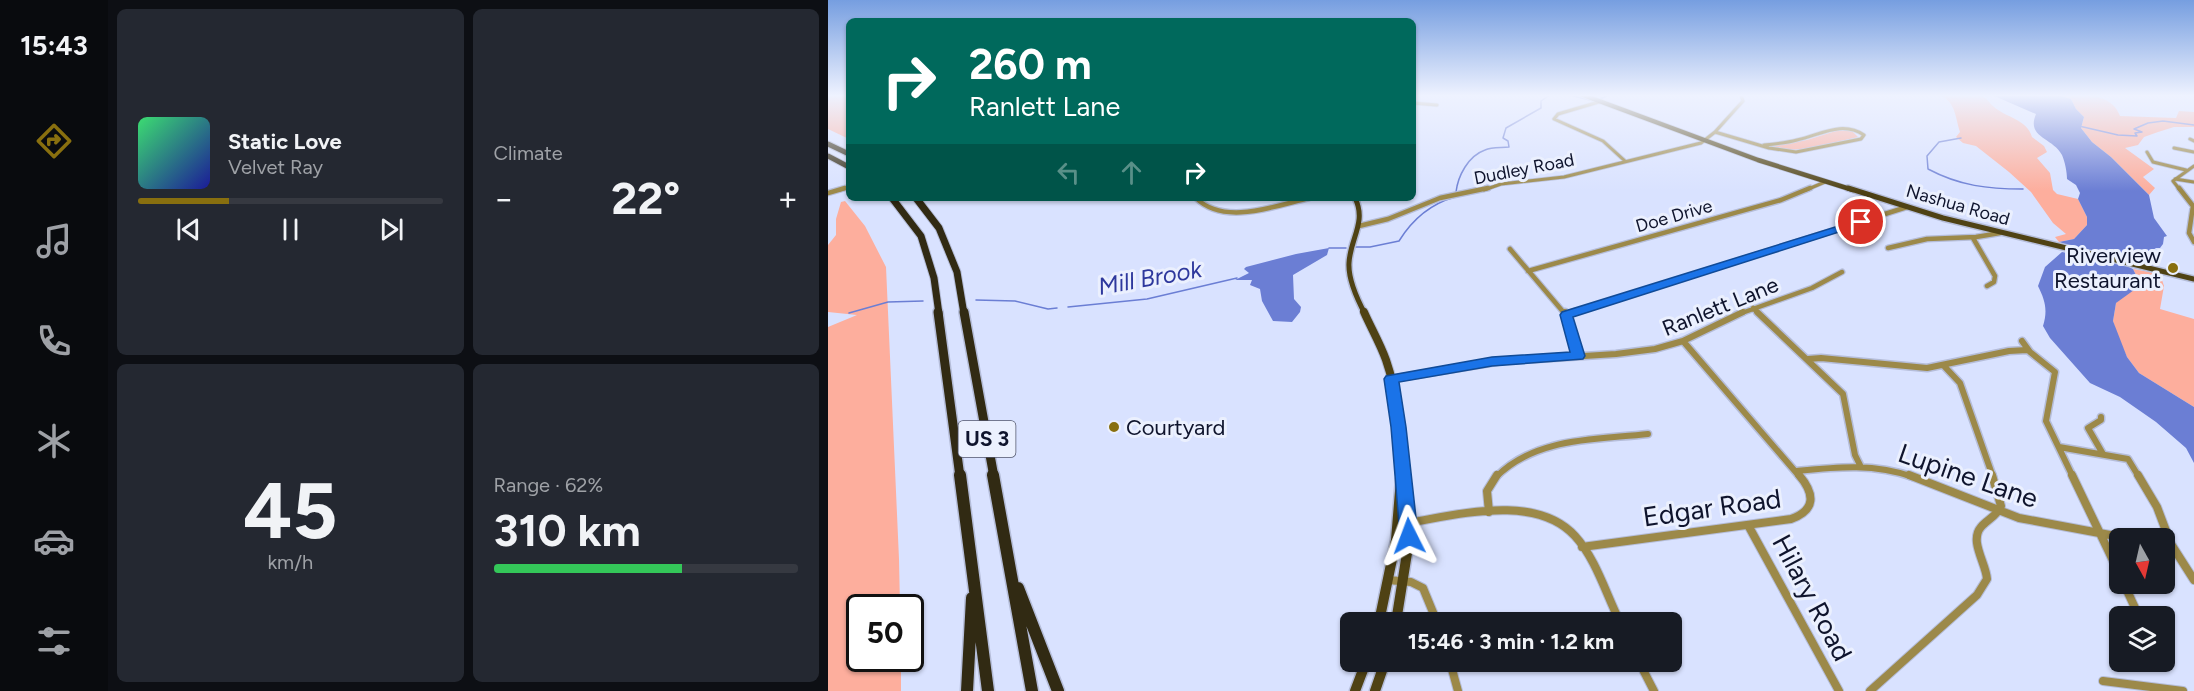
<!DOCTYPE html>
<meta charset="utf-8">
<style>
:root{--surface:#171b24;--page:#242831;--text:#f1f3f6;--muted:#9ea1a6;--line:#363941;--accent:#886f0f}
body{margin:0;font-family:Figtree,sans-serif;background:var(--page);color:var(--text);height:100vh;display:flex;flex-direction:column;font-size:22px;white-space:nowrap}
*{box-sizing:border-box;margin:0}
p{font-size:20px;color:var(--muted)}
.icon{flex:none;width:33px;height:33px;fill:none;stroke:currentColor;stroke-width:2;stroke-linecap:round;stroke-linejoin:round}
.map{position:relative;flex:1;overflow:hidden}
.details{display:flex;flex-direction:column;gap:9px;padding:9px;background:#0d0f14;width:720px}
.details>*{flex:none}
.banner{position:absolute;left:18px;top:18px;width:570px;height:183px;border-radius:9px;box-shadow:0 2px 4px #0004;background:#00695c;color:#fff;overflow:hidden}
.needle{width:39px;rotate:172deg}
.buttons{position:absolute;left:1281px;top:528px;display:grid;gap:12px}
.buttons a{display:grid;place-items:center;width:66px;height:66px;border-radius:9px;background:var(--surface);box-shadow:0 2px 4px #0004;font-size:30px}
.speed{position:absolute;left:18px;top:594px;display:flex;gap:12px;font-size:30px;font-weight:700;text-align:center}
.speed>*{display:grid;place-content:center;width:78px;height:78px;border-radius:50%;background:var(--surface);box-shadow:0 2px 4px #0004;line-height:1}
.speed .limit{border:3px solid #111;border-radius:9px;background:#fff;color:#111}
.pin{position:absolute;display:grid;place-items:center;width:51px;height:51px;color:#fff;margin:-26px;border:3px solid #fff;border-radius:50%;box-shadow:0 2px 6px #0007}
.me{position:absolute;width:66px;margin:-33px;rotate:357deg;stroke-linejoin:round;filter:drop-shadow(0 0 4px #0008)}
.turn{display:flex;align-items:center;gap:21px;height:126px;padding:0 24px;font-size:27px}
.turn .icon{width:78px;height:78px;stroke-width:2.5}
.turn b{display:block;font-size:42px;line-height:51px}
.lanes{display:flex;align-items:center;height:57px;padding:0 24px;background:#0003;justify-content:center;gap:30px;direction:ltr}
.lanes .off{opacity:.35}
.big{font-size:45px;font-weight:700;line-height:1.1}
.details .tile{flex:1;display:flex;flex-direction:column;justify-content:center;gap:9px;min-width:0;padding:0 21px;border-radius:9px;background:var(--page)}
.details .dial{align-items:center;gap:0}
.dial b{font-size:78px;line-height:1}
.song{display:flex;align-items:center;gap:18px}
.cover{width:72px;height:72px;border-radius:9px;background:linear-gradient(135deg,hsl(140 70% 55%),hsl(240 70% 35%))}
.played{height:6px;border-radius:3px;background:linear-gradient(90deg,var(--accent) 30%,var(--line) 30%)}
.keys{display:flex;justify-content:space-around;direction:ltr}
.heat{display:flex;justify-content:space-between;align-items:center;font-size:33px;direction:ltr}
.charge{height:9px;border-radius:4px;background:linear-gradient(90deg,#34c759 62%,var(--line) 0)}
.details .tiles{flex:1;display:grid;gap:9px;grid-template-columns:repeat(2,1fr)}
.trip{position:absolute;left:512px;top:612px;width:342px;height:60px;border-radius:9px;background:var(--surface);box-shadow:0 2px 4px #0004;font-weight:700;line-height:60px;text-align:center}
main{display:flex;flex:1;min-height:0}
.tabs{display:flex;flex-direction:column;width:108px;justify-content:space-around;align-items:center;background:#090b0e;color:var(--muted)}
.tabs .icon{width:42px;height:42px}
.tabs .active{color:var(--accent)}
.tabs b{font-size:27px;color:var(--text)}
.map>svg:first-child{display:block}
.green{fill:#fdae9d}
.water{fill:#6b7ed4}
.lines{fill:none;stroke-linecap:round;stroke-linejoin:round}
.stream{stroke:#6b7ed4;stroke-width:1.5}
.minor-far3-casing{stroke:#b5bdd9;stroke-width:4.5}
.minor-far2-casing{stroke:#b5bdd9;stroke-width:7}
.minor-far1-casing{stroke:#b5bdd9;stroke-width:9}
.minor-casing{stroke:#b5bdd9;stroke-width:10}
.major-far3-casing{stroke:#b5bdd9;stroke-width:6}
.major-far2-casing{stroke:#b5bdd9;stroke-width:8}
.major-far1-casing{stroke:#b5bdd9;stroke-width:10}
.major-casing{stroke:#b5bdd9;stroke-width:13}
.highway-far3-casing{stroke:#b5bdd9;stroke-width:7}
.highway-far2-casing{stroke:#b5bdd9;stroke-width:9}
.highway-far1-casing{stroke:#b5bdd9;stroke-width:12}
.highway-casing{stroke:#b5bdd9;stroke-width:15}
.minor-far3{stroke:#9c8949;stroke-width:3}
.minor-far2{stroke:#9c8949;stroke-width:4.5}
.minor-far1{stroke:#9c8949;stroke-width:6}
.minor{stroke:#9c8949;stroke-width:8}
.major-far3{stroke:#4f4214;stroke-width:4.5}
.major-far2{stroke:#4f4214;stroke-width:5}
.major-far1{stroke:#4f4214;stroke-width:8}
.major{stroke:#4f4214;stroke-width:10}
.highway-far3{stroke:#312a13;stroke-width:5}
.highway-far2{stroke:#312a13;stroke-width:7}
.highway-far1{stroke:#312a13;stroke-width:9}
.highway{stroke:#312a13;stroke-width:12}
.route{fill:#1a73e8;stroke:#114b97;stroke-width:1.5}
.poi-dot{fill:#886f0f;stroke:#ebf0fe;stroke-width:2}
.labels{text-anchor:middle;stroke-width:6;stroke-linejoin:round;paint-order:stroke}
.far-street-label{font-size:18px;fill:#0f142d;stroke:#ebf0fe}
.shield{fill:#ebf0fe;stroke:#51566c;stroke-width:1.5}
.shield-label{font-size:21px;font-weight:bold;fill:#0f142d}
.poi-label{font-size:22px;fill:#0f142d;stroke:#ebf0fe;text-anchor:end}
.street-label{font-size:22px;fill:#0f142d;stroke:#ebf0fe}
.water-label{font-size:24px;font-style:italic;fill:#2e389d;stroke:#ebf0fe}
.near-street-label{font-size:27px;fill:#0f142d;stroke:#ebf0fe}
</style>
<main>
<nav class="tabs">
<b>15:43</b>
<svg class="icon active" aria-label="directions" viewBox="0 0 24 24"><path d="M12 3l9 9-9 9-9-9zM9 14v-3h6M13 9l2 2-2 2"/></svg>
<svg class="icon" aria-label="music" viewBox="0 0 24 24"><path d="M9 18V5l10-2v13"/><circle cx="6" cy="18" r="3"/><circle cx="16" cy="16" r="3"/></svg>
<svg class="icon" aria-label="phone" viewBox="0 0 24 24"><path d="M5 4h4l2 5-3 2q2 4 5 5l2-3 5 2v4C11 20 4 13 5 4z"/></svg>
<svg class="icon" aria-label="climate" viewBox="0 0 24 24"><path d="M12 3v18M4 7l16 10M4 17L20 7"/></svg>
<svg class="icon" aria-label="car" viewBox="0 0 24 24"><path d="M5 17H2v-5l4-1 3-4h7l3 4 3 1v5h-3M9 17h6M6 11h13"/><circle cx="7" cy="17" r="2"/><circle cx="17" cy="17" r="2"/></svg>
<svg class="icon" aria-label="filters" viewBox="0 0 24 24"><path d="M4 7h16M4 17h16"/><circle cx="9" cy="7" r="2"/><circle cx="15" cy="17" r="2"/></svg>
</nav>
<section class="details">
<div class="tiles">
<div class="tile">
<div class="song"><i class="cover"></i><div><b>Static Love</b><p>Velvet Ray</p></div></div>
<div class="played"></div>
<div class="keys"><svg class="icon" aria-label="previous" viewBox="0 0 24 24"><path d="M18 5L8 12l10 7zM5 5v14"/></svg><svg class="icon" aria-label="pause" viewBox="0 0 24 24"><path d="M8 5v14M16 5v14"/></svg><svg class="icon" aria-label="next" viewBox="0 0 24 24"><path d="M6 5l10 7-10 7zM19 5v14"/></svg></div>
</div>
<div class="tile"><p>Climate</p>
<div class="heat"><a>−</a><b class="big">22°</b><a>+</a></div>
</div>
<div class="tile dial"><b>45</b><p>km/h</p></div>
<div class="tile"><p>Range · 62%</p><b class="big">310 km</b><div class="charge"></div></div>
</div>
</section>
<div class="map">
<svg width="1366" height="691" viewBox="0 0 1366 691">
<rect width="100%" height="100%" fill="#d9e2ff"/>
<path class="green" d="M0 95H21V139L0 129Z
M1113 95C1126 95 1143 92 1155 97 1160 99 1161 103 1165 106 1178 118 1199 119 1204 137L1216 146 1219 152 1209 158 1222 173 1225 190 1229 194 1250 199 1259 217V225L1246 239 1231 242 1227 237 1238 234 1225 223 1203 192 1181 172 1148 146 1135 143 1128 137 1132 132C1127 116 1128 104 1113 95Z
M1230 95C1251 95 1283 91 1292 116L1348 118 1351 111 1366 112V127H1346L1330 132 1316 137 1310 145 1297 148 1326 169 1315 177 1327 188 1321 195 1283 157 1264 142 1253 128 1256 117 1248 109 1243 99Z
M1011 130H1023L1030 137 983 148 963 150 944 146 979 140Z
M17 201 37 226 58 267 71 559 72 607 32 608V658L73 659V691H0V327L29 315 0 312V245L8 235V219L13 202Z
M1305 269 1332 274 1336 286 1332 309 1366 319V407L1311 373 1299 357 1290 337 1285 321 1288 303 1310 279Z"/>
<path class="water" d="M1164 95H1230L1243 99 1248 109 1256 117 1253 128 1264 142 1283 157 1321 195 1326 218 1339 236 1336 237 1335 244 1332 248H1328L1317 255 1316 261H1295L1297 265 1305 269 1310 279 1306 290 1288 303 1285 321 1299 357 1311 373 1366 407V463L1358 448 1328 422 1292 397 1262 383 1222 338 1215 326C1220 310 1217 300 1210 286L1217 267 1234 252 1264 258 1265 254 1231 242 1246 239 1259 225V217L1250 199 1252 193 1248 185 1239 179C1239 172 1237 162 1234 155 1224 137 1198 138 1208 114Z
M501 248 499 255 465 275 466 299 473 307 472 312 464 322 445 321 434 301 432 289 422 285 424 280H407L421 273 416 269 418 267 468 254Z"/>
<g class="lines">
<path class="stream" d="M741 95 766 101
M0 96V101
M772 99 781 95
M1251 126 1290 135 1309 136 1307 133 1314 132 1306 129 1320 123 1335 121 1366 125
M1133 138 1111 142 1099 156 1100 169C1132 186 1160 189 1195 189
M628 192C630 176 640 156 657 150 664 147 673 148 681 147L680 141 675 138 678 128 713 108V101L722 95
M527 247H542L571 241C584 220 602 204 627 197
M501 248H518
M148 300 187 301 220 309 229 308
M240 307 319 299 409 278
M21 313 60 302 95 301"/>
<g class="minor-far3-casing">
<path id="minor-far3" d="M774 101 730 114 726 119 775 141 797 161
M585 103 609 105
M887 132 941 148 968 152 1033 139 1036 135C1014 120 992 135 969 140 958 143 947 144 936 145
M1362 139 1366 141
M1346 148 1366 152
M1319 152 1325 162 1358 170
M1347 179 1366 182
M12 190 21 187
M656 190 673 184 736 177 873 143 887 132 915 101 913 95
M978 190 997 182
M1352 190 1345 181 1366 166"/>
</g>
<g class="minor-far2-casing">
<path id="minor-far2" d="M1351 188 1365 206 1361 233 1366 242
M0 193 17 188
M368 198C396 226 447 206 481 198
M531 226 560 219 612 198 660 188
M1145 238 1167 276 1166 282 1159 286
M1060 248 1099 239 1148 237 1172 233
M682 249 737 314
M700 271 953 200 982 188
M925 308 931 314
M742 314 1079 207
M911 314 984 288 1014 272"/>
</g>
<g class="minor-far1-casing">
<path id="minor-far1" d="M737 312 750 356
M929 312 1015 394 1027 455 1032 465
M738 315 747 312
M855 341 972 477
M1194 341 1202 352 1227 372 1218 421 1245 477
M980 359 993 358 1099 368 1181 351 1199 350
M1116 366 1132 383 1165 477
M563 379 674 361 788 354 827 349 855 341 915 312
M1273 417V420L1260 428 1275 454
M1231 447 1300 459 1311 477
M968 471C1009 467 1046 463 1085 477
M668 477C708 437 767 440 820 434"/>
</g>
<g class="minor-casing">
<path id="minor" d="M1081 475 1191 518 1298 538
M1244 475 1292 575
M1310 475 1329 507 1343 544 1366 580
M661 512 659 491 669 475
M579 523C629 515 708 493 747 536 768 559 778 594 792 622
M920 525 1011 691
M754 547 963 519C988 510 987 494 971 475
M560 580 583 582 595 588 609 622
M1296 584 1308 610
M622 662 630 691
M811 662 826 691
M1275 681 1355 691
M1042 691 1149 595 1159 579C1158 563 1141 541 1153 527 1160 519 1169 516 1173 506L1164 475"/>
</g>
<g class="major-far3-casing">
<path id="major-far3" d="M755 95 930 160 1025 190"/>
</g>
<g class="major-far2-casing">
<path id="major-far2" d="M1020 188 1115 218 1366 279
M527 198C539 222 522 239 521 263 520 280 529 299 537 314"/>
</g>
<g class="major-far1-casing">
<path id="major-far1" d="M536 312C543 328 552 343 558 360 571 397 572 438 574 477"/>
</g>
<g class="major-casing">
<path id="major" d="M551 622 568 540 573 479
M568 622 580 547 579 500 574 475
M527 691 538 662
M547 691 557 662"/>
</g>
<g class="highway-far3-casing">
<path id="highway-far3" d="M0 144 21 154
M0 156 21 167"/>
</g>
<g class="highway-far2-casing">
<path id="highway-far2" d="M64 198 93 236 106 278 111 314
M88 198 111 228 129 272 136 314"/>
</g>
<g class="highway-far1-casing">
<path id="highway-far1" d="M110 312 132 477
M136 312 166 477"/>
</g>
<g class="highway-casing">
<path id="highway" d="M132 475 160 691
M165 475 204 691
M190 588 230 691
M139 691 144 598"/>
</g>
<use href="#minor-far3" class="minor-far3"/>
<use href="#minor-far2" class="minor-far2"/>
<use href="#minor-far1" class="minor-far1"/>
<use href="#minor" class="minor"/>
<use href="#major-far3" class="major-far3"/>
<use href="#major-far2" class="major-far2"/>
<use href="#major-far1" class="major-far1"/>
<use href="#major" class="major"/>
<use href="#highway-far3" class="highway-far3"/>
<use href="#highway-far2" class="highway-far2"/>
<use href="#highway-far1" class="highway-far1"/>
<use href="#highway" class="highway"/>
</g>
<linearGradient id="sky" x2="0" y2="1"><stop stop-color="#769ee0"/><stop offset="0.5" stop-color="#eef2ff"/><stop offset="1" stop-color="#eef2ff" stop-opacity="0"/></linearGradient>
<rect width="1366" height="191" fill="url(#sky)"/>
<path class="route" d="M1033 219 1036 220V224L745 317 757 356 755 359 664 366 571 382 578 427 590 536 587 541 581 544 574 541 572 536 563 427 556 379 558 376 664 357 742 352 732 315 734 312Z"/>
<g class="poi-dot">
<circle cx="1345" cy="268" r="6"/>
<circle cx="286" cy="427" r="6"/>
</g>
<g class="labels">
<g class="far-street-label">
<text transform="translate(696 169) rotate(-11)" y="6">Dudley Road</text>
<text transform="translate(1130 205) rotate(16)" y="6">Nashua Road</text>
<text transform="translate(846 216) rotate(-16)" y="6">Doe Drive</text>
</g>
<rect class="shield" x="130.5" y="421" width="57" height="36" rx="4.5"/>
<g class="shield-label">
<text x="159" y="446">US 3</text>
</g>
<g class="poi-label">
<text x="1333" y="263">Riverview<tspan x="1333" dy="25">Restaurant</tspan></text>
<text x="298" y="435" text-anchor="start">Courtyard</text>
</g>
<g class="street-label">
<text transform="translate(892 306) rotate(-22)" y="8">Ranlett Lane</text>
</g>
<g class="water-label">
<text transform="translate(322 278) rotate(-10)" y="8">Mill Brook</text>
</g>
<g class="near-street-label">
<text transform="translate(1140 476) rotate(19)" y="9">Lupine Lane</text>
<text transform="translate(884 508) rotate(-8)" y="9">Edgar Road</text>
<text transform="translate(984 598) rotate(62)" y="9">Hilary Road</text>
</g>
</g>
</svg>
<div class="buttons">
<a><svg class="needle" viewBox="-14 -14 28 28"><path d="M0-13l5 13h-10z" fill="#e53935"/><path d="M0 13l5-13h-10z" fill="#9ea1a6"/></svg></a>
<a><svg class="icon" aria-label="layers" viewBox="0 0 24 24"><path d="M12 4l9 5-9 5-9-5zM3 14l9 5 9-5"/></svg></a>
</div>
<div class="speed"><div class="limit">50</div></div>
<div class="pin" style="left:1033px;top:222px;background:#d93025"><svg class="icon" aria-label="arrive" viewBox="0 0 24 24"><path d="M6 21V4h12l-3 4 3 4H6"/></svg></div>
<svg class="me" style="left:581px;top:536px" viewBox="-20 -20 40 40"><path d="M0-17L14 15 0 8-14 15z" fill="#1a73e8" stroke="#fff" stroke-width="4"/></svg>
<div class="trip">15:46 · 3 min · 1.2 km</div>
<div class="banner">
<div class="turn"><svg class="icon" aria-label="right" viewBox="0 0 24 24"><path d="M7 20v-9h11M14 6l5 5-5 5"/></svg><div><b>260 m</b>Ranlett Lane</div></div>
<div class="lanes"><svg class="icon off" aria-label="left" viewBox="0 0 24 24"><path d="M17 20v-9H6M10 6l-5 5 5 5"/></svg><svg class="icon off" aria-label="ahead" viewBox="0 0 24 24"><path d="M12 20V5M6 11l6-6 6 6"/></svg><svg class="icon" aria-label="right" viewBox="0 0 24 24"><path d="M7 20v-9h11M14 6l5 5-5 5"/></svg></div>
</div>
</div>
</main>
